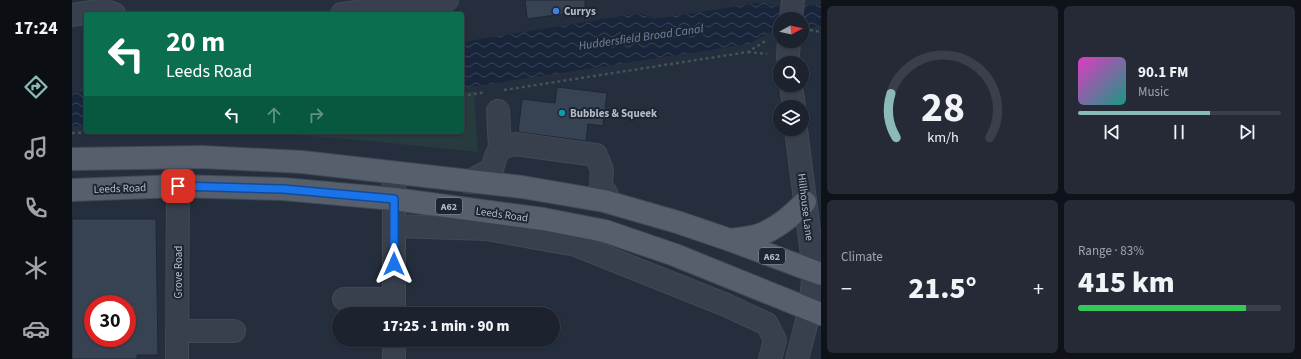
<!DOCTYPE html>
<meta charset="utf-8">
<style>
:root{--surface:#1c222e;--page:#252a36;--text:#f1f3f6;--muted:#a0a4aa;--line:#3a3f4a;--accent:#8bbbb9}
body{margin:0;font-family:"Source Sans 3",sans-serif;background:var(--page);color:var(--text);height:100vh;display:flex;flex-direction:column;font-size:15px;white-space:nowrap}
*{box-sizing:border-box;margin:0}
p{font-size:13px;color:var(--muted)}
.icon{flex:none;width:22px;height:22px;fill:none;stroke:currentColor;stroke-width:2;stroke-linecap:round;stroke-linejoin:round}
.map{position:relative;flex:1;overflow:hidden}
.details{display:flex;flex-direction:column;gap:6px;padding:6px;background:#0f1319;width:480px}
.details>*{flex:none}
.banner{position:absolute;left:12px;top:12px;width:380px;height:122px;border-radius:4px;box-shadow:0 1px 3px #0004,0 0 0 1px var(--line);background:#0b6e4f;color:#fff;overflow:hidden}
.needle{width:26px;rotate:82deg}
.controls{position:absolute;left:701px;top:12px;display:grid;gap:8px}
.controls a{display:grid;place-items:center;width:36px;height:36px;border-radius:50%;background:var(--surface);box-shadow:0 1px 3px #0004,0 0 0 1px var(--line);font-size:20px}
.speed{position:absolute;left:12px;top:295px;display:flex;gap:8px;font-size:20px;font-weight:700;text-align:center}
.speed>*{display:grid;place-content:center;width:52px;height:52px;border-radius:50%;background:var(--surface);box-shadow:0 1px 3px #0004,0 0 0 1px var(--line);line-height:1}
.speed .limit{border:6px solid #d22;background:#fff;color:#111}
.pin{position:absolute;display:grid;place-items:center;width:34px;height:34px;color:#fff;margin:-17px;border-radius:8px;box-shadow:0 2px 6px #0006}
.me{position:absolute;width:44px;margin:-22px;rotate:0deg;stroke-linejoin:round;filter:drop-shadow(0 0 3px #0008)}
.turn{display:flex;align-items:center;gap:14px;height:84px;padding:0 16px;font-size:18px}
.turn .icon{width:52px;height:52px;stroke-width:2.5}
.turn b{display:block;font-size:28px;line-height:34px}
.lanes{display:flex;align-items:center;height:38px;padding:0 16px;background:#0003;justify-content:center;gap:20px;direction:ltr}
.lanes .off{opacity:.35}
.big{font-size:30px;font-weight:800;line-height:1.1}
.details .widget{flex:1;display:flex;flex-direction:column;justify-content:center;gap:6px;min-width:0;padding:0 14px;border-radius:6px;background:var(--page)}
.details .dial{align-items:center;gap:0}
.dial svg{height:104px;overflow:visible;fill:none;stroke:var(--line);stroke-width:7;stroke-linecap:round;text-anchor:middle}
.dial text{fill:var(--text);stroke:none}
.song{display:flex;align-items:center;gap:12px}
.cover{width:48px;height:48px;border-radius:6px;background:linear-gradient(135deg,hsl(310 70% 55%),hsl(170 70% 35%))}
.played{height:4px;border-radius:2px;background:linear-gradient(90deg,var(--accent) 65%,var(--line) 65%)}
.keys{display:flex;justify-content:space-around;direction:ltr}
.heat{display:flex;justify-content:space-between;align-items:center;font-size:22px;direction:ltr}
.charge{height:6px;border-radius:3px;background:linear-gradient(90deg,#34c759 83%,var(--line) 0)}
.details .tiles{flex:1;display:grid;gap:6px;grid-template-columns:repeat(2,1fr)}
.trip{position:absolute;left:260px;top:307px;width:228px;height:40px;border-radius:20px;background:var(--surface);box-shadow:0 1px 3px #0004,0 0 0 1px var(--line);font-weight:800;line-height:40px;text-align:center}
main{display:flex;flex:1;min-height:0}
.menu{display:flex;flex-direction:column;width:72px;justify-content:space-around;align-items:center;background:#0b0e12;color:var(--muted)}
.menu .icon{width:28px;height:28px}
.menu .active{color:var(--accent)}
.menu b{font-size:18px;color:var(--text)}
.map>svg:first-child{display:block}
.grass{fill:#273a3e}
.water{fill:url(#water-waves)}
.building{fill:#374253;stroke:#1f2734;fill-rule:evenodd}
.lines{fill:none;stroke-linecap:round;stroke-linejoin:round}
.minor-casing{stroke:#414956;stroke-width:24}
.major-casing{stroke:#414956;stroke-width:24}
.path{stroke:#405356;stroke-width:2.5;stroke-dasharray:3 3;stroke-linecap:butt}
.minor{stroke:#38404d;stroke-width:22}
.major{stroke:#575f6d;stroke-width:22}
.route-casing{stroke:#114b97;stroke-width:10}
.route{stroke:#1a73e8;stroke-width:7}
.shop-dot{fill:#3f7fe0;stroke:#1d2532;stroke-width:1.5}
.culture-dot{fill:#0f9aa8;stroke:#1d2532;stroke-width:1.5}
.labels{text-anchor:middle;stroke-width:4;stroke-linejoin:round;paint-order:stroke}
.shield{fill:#1d2532;stroke:#878e9b;stroke-width:1}
.shield-label{font-size:10px;font-weight:bold;fill:#b4bbc8}
.poi-label{font-size:11px;font-weight:bold;fill:#b4bbc8;stroke:#1d2532;text-anchor:start}
.street-label{font-size:11px;fill:#b4bbc8;stroke:#1d2532}
.water-label{font-size:12px;font-style:italic;fill:#6e84a6;stroke:#1d2532}
</style>
<main>
<nav class="menu">
<b>17:24</b>
<svg class="icon active" aria-label="directions" viewBox="0 0 24 24"><path d="M12 3l9 9-9 9-9-9zM9 14v-3h6M13 9l2 2-2 2"/></svg>
<svg class="icon" aria-label="music" viewBox="0 0 24 24"><path d="M9 18V5l10-2v13"/><circle cx="6" cy="18" r="3"/><circle cx="16" cy="16" r="3"/></svg>
<svg class="icon" aria-label="phone" viewBox="0 0 24 24"><path d="M5 4h4l2 5-3 2q2 4 5 5l2-3 5 2v4C11 20 4 13 5 4z"/></svg>
<svg class="icon" aria-label="climate" viewBox="0 0 24 24"><path d="M12 3v18M4 7l16 10M4 17L20 7"/></svg>
<svg class="icon" aria-label="car" viewBox="0 0 24 24"><path d="M5 17H2v-5l4-1 3-4h7l3 4 3 1v5h-3M9 17h6M6 11h13"/><circle cx="7" cy="17" r="2"/><circle cx="17" cy="17" r="2"/></svg>
</nav>
<div class="map">
<svg width="749" height="359" viewBox="0 0 749 359">
<defs>
<pattern id="water-waves" width="16" height="10" patternUnits="userSpaceOnUse"><rect width="16" height="10" fill="#18253b"/><path d="M0 5q4-4 8 0t8 0" fill="none" stroke="#374356"/></pattern>
</defs>
<rect width="100%" height="100%" fill="#252e3d"/>
<path class="grass" d="M402 91 406 152 277 139 185 132H390V93Z"/>
<path class="water" d="M692 2 708 7 749 5V26L730 29V19H708V31L696 33 677 44 390 88V42L569 13 583 19Z
M14 92V126H0V93Z"/>
<path class="building" d="M453 0H513V11L455 19Z
M485 87 535 93 531 126 516 124 514 141 446 132 450 99 483 103Z
M0 219H84L86 355H65V359H0ZM21 304H55V338H21Z"/>
<g class="lines">
<g class="minor-casing">
<path id="minor" d="M270 14 375 0
M0 15 32 10 42 14
M719 19 721 0
M717 63 716 56 717 41
M719 85 722 107
M426 111 428 148
M724 129 742 271 738 309 725 359
M397 182 420 169 424 156 428 148 443 144 524 155 530 170 529 184 539 203
M322 226 415 229 504 245 654 305 695 324 703 340 698 359
M272 299H322
M322 314V173
M105 331H162
M105 359 106 186
M322 359V340"/>
</g>
<g class="major-casing">
<path id="major" d="M0 159 130 157 230 162 450 187 532 201 605 222 658 240 749 274
M0 190 106 186 211 189 322 199 471 219 533 231 603 255 749 314
M658 240C666 239 676 238 684 236 703 230 719 217 733 202"/>
</g>
<path class="path" d="M738 30 749 32
M676 52 695 54
M432 90 676 52 695 40
M390 96 413 92
M0 133 26 132"/>
<use href="#minor" class="minor"/>
<use href="#major" class="major"/>
</g>
<g class="lines">
<g class="route-casing">
<path id="route" d="M106 186 211 189 322 199V264"/>
</g>
<use href="#route" class="route"/>
</g>
<circle class="shop-dot" cx="484" cy="11" r="4"/>
<circle class="culture-dot" cx="490" cy="113" r="4"/>
<g class="labels">
<g class="shield">
<rect x="364" y="198" width="26" height="16" rx="3"/>
<rect x="687" y="248" width="26" height="16" rx="3"/>
</g>
<g class="shield-label">
<text x="377" y="210">A62</text>
<text x="700" y="260">A62</text>
</g>
<g class="poi-label">
<text x="492" y="15">Currys</text>
<text x="498" y="117">Bubbles &amp; Squeek</text>
</g>
<g class="street-label">
<text transform="translate(48 188) rotate(-2)" y="4">Leeds Road</text>
<text transform="translate(734 207) rotate(83)" y="4">Hillhouse Lane</text>
<text transform="translate(430 214) rotate(8)" y="4">Leeds Road</text>
<text transform="translate(106 272) rotate(-90)" y="4">Grove Road</text>
</g>
<g class="water-label">
<text transform="translate(569 37) rotate(-8)" y="4">Huddersfield Broad Canal</text>
</g>
</g>
</svg>
<div class="controls">
<a><svg class="needle" viewBox="-14 -14 28 28"><path d="M0-13l5 13h-10z" fill="#e53935"/><path d="M0 13l5-13h-10z" fill="#a0a4aa"/></svg></a>
<a><svg class="icon" aria-label="search" viewBox="0 0 24 24"><circle cx="10" cy="10" r="6"/><path d="M15 15l6 6"/></svg></a>
<a><svg class="icon" aria-label="layers" viewBox="0 0 24 24"><path d="M12 4l9 5-9 5-9-5zM3 14l9 5 9-5"/></svg></a>
</div>
<div class="speed"><div class="limit">30</div></div>
<div class="pin" style="left:106px;top:186px;background:#d93025"><svg class="icon" aria-label="arrive" viewBox="0 0 24 24"><path d="M6 21V4h12l-3 4 3 4H6"/></svg></div>
<svg class="me" style="left:322px;top:264px" viewBox="-20 -20 40 40"><path d="M0-17L14 15 0 8-14 15z" fill="#1a73e8" stroke="#fff" stroke-width="4"/></svg>
<div class="trip">17:25 · 1 min · 90 m</div>
<div class="banner">
<div class="turn"><svg class="icon" aria-label="left" viewBox="0 0 24 24"><path d="M17 20v-9H6M10 6l-5 5 5 5"/></svg><div><b>20 m</b>Leeds Road</div></div>
<div class="lanes"><svg class="icon" aria-label="left" viewBox="0 0 24 24"><path d="M17 20v-9H6M10 6l-5 5 5 5"/></svg><svg class="icon off" aria-label="ahead" viewBox="0 0 24 24"><path d="M12 20V5M6 11l6-6 6 6"/></svg><svg class="icon off" aria-label="right" viewBox="0 0 24 24"><path d="M7 20v-9h11M14 6l5 5-5 5"/></svg></div>
</div>
</div>
<section class="details">
<div class="tiles">
<div class="widget dial"><svg viewBox="0 0 100 80">
<path d="M14 69A42 42 0 1 1 86 69"/>
<path d="M14 69A42 42 0 0 1 10 35" stroke="#8bbbb9"/>
<text x="50" y="56" font-size="32" font-weight="700">28</text>
<text x="50" y="72" font-size="11">km/h</text>
</svg></div>
<div class="widget">
<div class="song"><i class="cover"></i><div><b>90.1 FM</b><p>Music</p></div></div>
<div class="played"></div>
<div class="keys"><svg class="icon" aria-label="previous" viewBox="0 0 24 24"><path d="M18 5L8 12l10 7zM5 5v14"/></svg><svg class="icon" aria-label="pause" viewBox="0 0 24 24"><path d="M8 5v14M16 5v14"/></svg><svg class="icon" aria-label="next" viewBox="0 0 24 24"><path d="M6 5l10 7-10 7zM19 5v14"/></svg></div>
</div>
<div class="widget"><p>Climate</p>
<div class="heat"><a>−</a><b class="big">21.5°</b><a>+</a></div>
</div>
<div class="widget"><p>Range · 83%</p><b class="big">415 km</b><div class="charge"></div></div>
</div>
</section>
</main>
